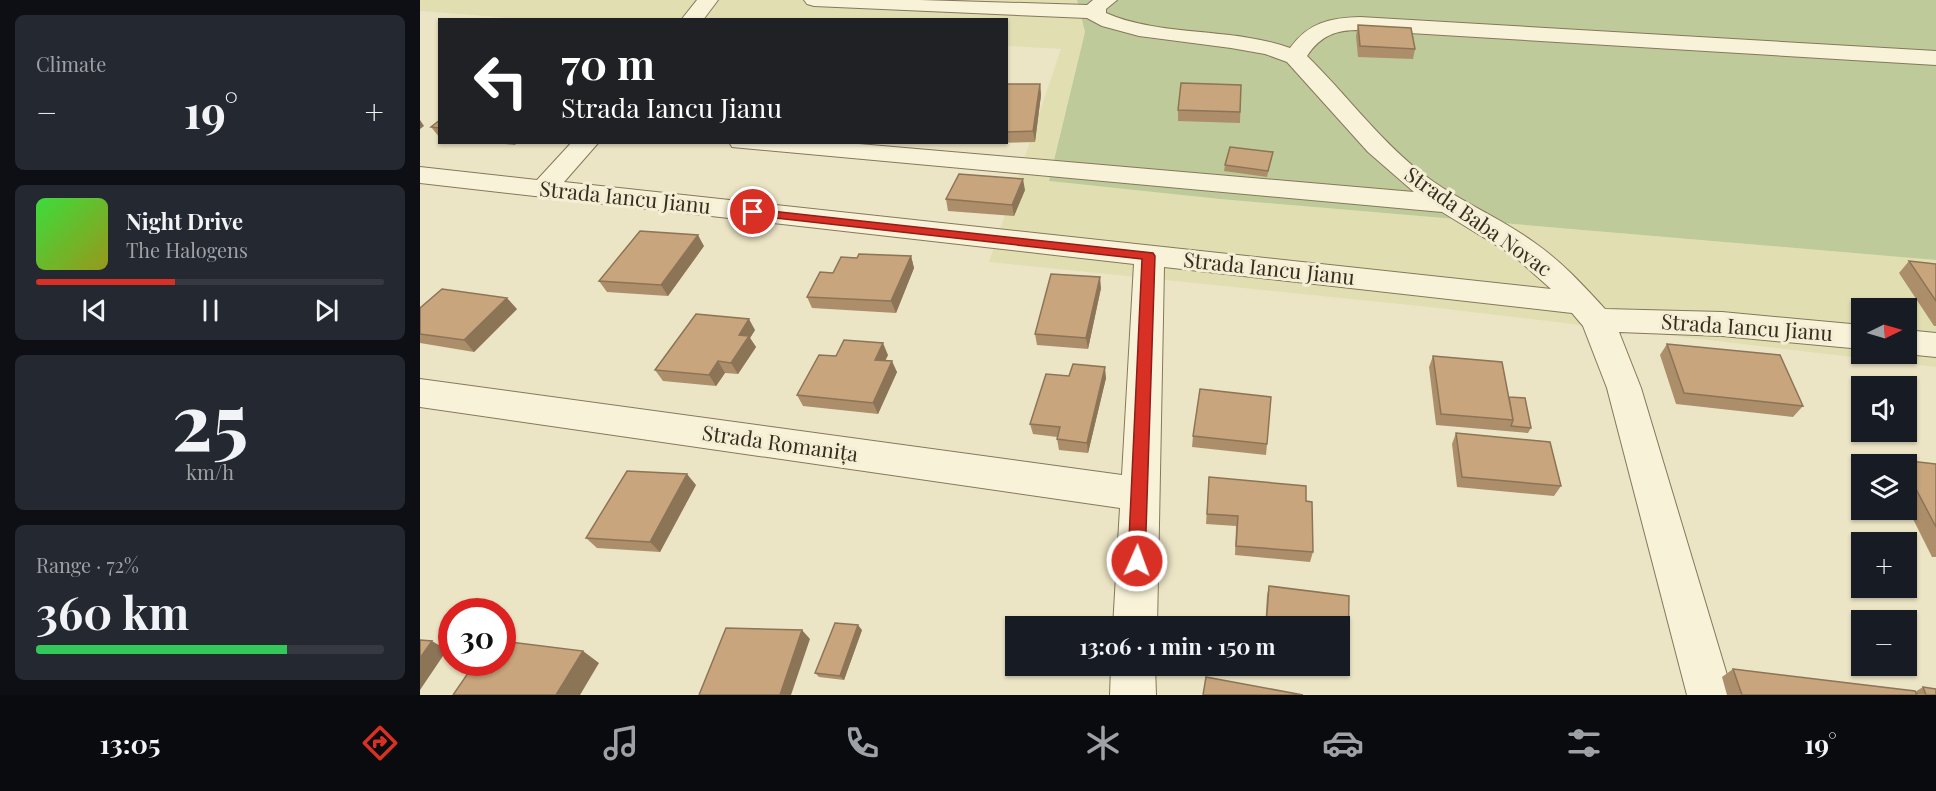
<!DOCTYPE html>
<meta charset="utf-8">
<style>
:root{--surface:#171b24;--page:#242831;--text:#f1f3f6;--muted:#9ea1a6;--line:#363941;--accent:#d93025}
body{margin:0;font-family:"Playfair Display",serif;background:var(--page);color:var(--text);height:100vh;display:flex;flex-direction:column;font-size:22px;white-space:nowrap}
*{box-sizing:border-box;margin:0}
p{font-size:20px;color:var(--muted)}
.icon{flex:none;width:33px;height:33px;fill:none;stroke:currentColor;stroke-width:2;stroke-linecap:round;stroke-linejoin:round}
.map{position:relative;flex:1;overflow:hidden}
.drawer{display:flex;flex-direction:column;gap:15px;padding:15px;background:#0d0f14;width:420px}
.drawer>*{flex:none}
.top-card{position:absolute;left:18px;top:18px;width:570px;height:126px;border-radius:0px;box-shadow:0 2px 4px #0004;background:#202124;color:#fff;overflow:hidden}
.needle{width:39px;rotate:85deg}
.tools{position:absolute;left:1431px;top:298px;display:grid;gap:12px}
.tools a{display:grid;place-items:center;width:66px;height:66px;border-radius:0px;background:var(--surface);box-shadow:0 2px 4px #0004;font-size:30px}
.speed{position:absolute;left:18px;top:598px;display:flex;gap:12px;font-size:30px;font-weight:700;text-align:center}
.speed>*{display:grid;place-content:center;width:78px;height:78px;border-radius:50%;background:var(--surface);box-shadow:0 2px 4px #0004;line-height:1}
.speed .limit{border:9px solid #d22;background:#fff;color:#111}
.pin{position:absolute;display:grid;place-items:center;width:51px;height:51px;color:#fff;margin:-26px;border:3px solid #fff;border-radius:50%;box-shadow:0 2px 6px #0007}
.me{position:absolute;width:66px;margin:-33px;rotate:2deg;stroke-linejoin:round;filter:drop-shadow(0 0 4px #0008)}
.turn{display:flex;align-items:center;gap:21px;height:126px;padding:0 24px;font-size:27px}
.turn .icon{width:78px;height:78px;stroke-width:2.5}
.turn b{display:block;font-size:42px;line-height:51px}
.big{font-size:45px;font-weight:700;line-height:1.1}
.drawer .card{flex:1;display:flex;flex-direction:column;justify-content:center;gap:9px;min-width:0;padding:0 21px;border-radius:9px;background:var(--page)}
.drawer .dial{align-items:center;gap:0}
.dial b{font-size:78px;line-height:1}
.song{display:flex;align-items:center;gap:18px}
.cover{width:72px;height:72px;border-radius:9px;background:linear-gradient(135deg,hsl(120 70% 55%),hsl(60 70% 35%))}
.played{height:6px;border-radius:3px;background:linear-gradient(90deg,var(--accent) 40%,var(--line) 40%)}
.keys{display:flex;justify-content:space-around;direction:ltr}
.heat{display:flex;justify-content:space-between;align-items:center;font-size:33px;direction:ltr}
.charge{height:9px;border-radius:4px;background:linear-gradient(90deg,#34c759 72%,var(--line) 0)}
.trip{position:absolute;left:585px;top:616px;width:345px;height:60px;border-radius:0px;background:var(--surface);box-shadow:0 2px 4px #0004;font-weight:700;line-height:60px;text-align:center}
.dock{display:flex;height:96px;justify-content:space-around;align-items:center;background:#090b0e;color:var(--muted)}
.dock .icon{width:42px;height:42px}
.dock .selected{color:var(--accent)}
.dock b{font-size:27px;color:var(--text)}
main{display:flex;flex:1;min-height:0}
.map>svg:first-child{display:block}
.farmland{fill:#e1dfb2;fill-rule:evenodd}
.green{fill:#beca99}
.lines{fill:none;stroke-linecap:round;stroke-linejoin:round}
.minor-casing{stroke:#86775c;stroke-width:2}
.minor{fill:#f7f2d8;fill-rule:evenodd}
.wall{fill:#ac8e6b}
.shaded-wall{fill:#8c7457}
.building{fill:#c8a57c;stroke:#8c7457;stroke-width:1.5}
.route{fill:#d93025;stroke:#8d1f18;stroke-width:1.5}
.labels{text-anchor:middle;stroke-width:6;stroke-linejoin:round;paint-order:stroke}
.street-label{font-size:21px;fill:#372d1f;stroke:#f4eed4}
</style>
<main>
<section class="drawer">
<div class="card"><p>Climate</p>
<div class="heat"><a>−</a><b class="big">19°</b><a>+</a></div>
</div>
<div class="card">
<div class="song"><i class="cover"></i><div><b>Night Drive</b><p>The Halogens</p></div></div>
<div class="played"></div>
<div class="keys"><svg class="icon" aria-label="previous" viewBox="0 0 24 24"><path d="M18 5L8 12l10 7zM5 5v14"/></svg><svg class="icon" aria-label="pause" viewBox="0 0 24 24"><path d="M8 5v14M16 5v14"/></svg><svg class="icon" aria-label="next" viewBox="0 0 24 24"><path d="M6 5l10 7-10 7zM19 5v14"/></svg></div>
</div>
<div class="card dial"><b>25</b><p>km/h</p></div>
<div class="card"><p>Range · 72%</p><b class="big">360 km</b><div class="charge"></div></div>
</section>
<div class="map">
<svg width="1516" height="695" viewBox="0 0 1516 695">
<rect width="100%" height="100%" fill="#ece5c5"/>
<path class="farmland" d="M0 0H657L665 32 629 181 800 199 1516 260V367L1009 307 569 262 641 49 587 46 586 20H117L0 11ZM1442 309H1486V354H1442Z"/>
<path class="green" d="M657 0H1516V260L800 199 629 181 665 32Z"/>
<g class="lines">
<g class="minor-casing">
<path id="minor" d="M277 0H298L283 20H261Z
M384 0H500L667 5 673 0H697L686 9V13C740 37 812 27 870 48 889 22 910 18 940 17L1516 51V65L940 30C916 30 901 35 887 56 925 93 957 137 999 171 1035 200 1078 216 1115 243 1142 262 1163 285 1185 309L1302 312 1442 325V349L1302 336 1199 332 1221 388 1313 695H1267L1187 388 1163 326 1152 313 744 267 737 627H693L700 508 0 407V379L702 475 714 264 0 183V167L117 180 152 142H179L144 182 1131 289 1094 256 1022 212 312 147 309 142H416L994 192 948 152 867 62 845 54 811 48 719 36 682 26 667 18 394 6 387 4Z
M1486 330 1516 333V357L1486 354Z
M691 666H735L736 695H690Z"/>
</g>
<use href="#minor" class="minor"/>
</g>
<path class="wall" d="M938 25 995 49 993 59 938 57 936 36Z
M586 84H620L621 95 615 142 574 143V142H586Z
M821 85 820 123 758 121V110Z
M20 120V138L11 127Z
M65 142H98L95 145Z
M512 142H560V143L512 144Z
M853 152 847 177 804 171 805 165Z
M605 190 594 216 528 211 526 199Z
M284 246 248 296 187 292 179 281Z
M491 256 494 268 476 313 392 308 387 297 413 273 437 258Z
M1489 261 1516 264V326H1514L1479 273Z
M681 288 668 349 617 345 615 334Z
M0 308 97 309 54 352 0 343Z
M335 330 330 338 336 347 318 374 305 373 296 386 243 381 235 370Z
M1247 344 1383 406 1373 417 1256 404 1240 355Z
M468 355 465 361 477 372 458 414 383 406 377 395 416 356Z
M1013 356 1089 397 1111 428 1108 433 1016 425 1009 367Z
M649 376 686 378 668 453 639 450 637 439V437L613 434 610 424Z
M1036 433 1141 486 1134 496 1037 487 1032 444Z
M773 436 847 444 846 455 772 447Z
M1481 460 1516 464V557H1512L1486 505V465H1475Z
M789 477 893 552 890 562 815 555 816 526 786 524Z
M276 485 240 552 177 548 166 538Z
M849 586 929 596 928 665 925 674 872 666H920V627H845L847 595Z
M442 630 424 680 399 677 395 673Z
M1313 669 1495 692 1503 687 1516 695H1307L1302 677Z"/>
<path class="shaded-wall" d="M620 84 621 95 615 142 613 131Z
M0 120 4 126 0 129Z
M603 179 605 190 594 216 592 205Z
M278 235 284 246 248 296 241 285Z
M491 256 494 268 476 313 471 301Z
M680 277 681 288 668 349 666 338Z
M87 298 97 309 54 352 44 340Z
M329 319 335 330 330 338 336 347 318 374 311 363 319 335Z
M463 343 468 355 460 371 455 360Z
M298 361 305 373 296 386 289 375Z
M472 361 477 372 458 414 453 403Z
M685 367 686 378 668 453 667 443Z
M267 474 276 485 240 552 230 542Z
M438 625 442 630 424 680 420 676Z
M382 630 390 639 371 695H360Z
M12 641 27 650 0 690V658Z
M163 651 179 663 160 695H136Z"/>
<path class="building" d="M938 25 991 28 995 49 940 46Z
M761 83 821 85 820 112 758 110Z
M586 84H620L613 131 586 132Z
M20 120V128L11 127Z
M810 147 853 152 848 171 805 165Z
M539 174 603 179 592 205 526 199Z
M220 231 278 235 241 285 179 281Z
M439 254 491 256 471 301 387 297 400 272 413 273 421 257 437 258Z
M1489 261 1516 264V301Z
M631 274 680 277 666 338 615 334Z
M22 289 87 298 44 340 0 334V308Z
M276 314 329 319 319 335 329 336 311 363 298 361 289 375 235 370Z
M424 340 463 343 455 360 472 361 453 403 377 395 399 355 416 356Z
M1247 344 1360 355 1383 406 1264 393Z
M1013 356 1082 362 1093 420 1021 414Z
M653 364 685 367 667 443 637 439 640 427 610 424 626 374 649 376Z
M780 389 851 397 847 444 773 436Z
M1089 397 1105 398 1111 428 1091 426 1093 420Z
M1036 433 1130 442 1141 486 1042 477Z
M1481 460 1516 464V527L1486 470V465H1484Z
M207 471 267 474 230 542 166 538Z
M789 477 886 486V501L892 502 893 552 816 546 818 516 787 514Z
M849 586 929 596 928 665 920 664V627H846Z
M415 623 438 625 420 676 395 673Z
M306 628 382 630 360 695H279Z
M0 640 12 641 0 658Z
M82 641 163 651 136 695H33L55 663H82Z
M1313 669 1495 691 1497 695H1322Z
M786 677 883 695H783Z
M1503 687 1516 689V695H1506Z"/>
<path class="route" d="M333 209 733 253 735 256 725 561 723 566 717 568 711 566 708 561 722 259 329 215V210Z"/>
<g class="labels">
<g class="street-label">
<text transform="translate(205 198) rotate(6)" y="7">Strada Iancu Jianu</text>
<text transform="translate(1058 222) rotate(35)" y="7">Strada Baba Novac</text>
<text transform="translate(849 269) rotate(6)" y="7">Strada Iancu Jianu</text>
<text transform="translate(1327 328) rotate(4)" y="7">Strada Iancu Jianu</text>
<text transform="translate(360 444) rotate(8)" y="7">Strada Romanița</text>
</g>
</g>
</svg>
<div class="tools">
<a><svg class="needle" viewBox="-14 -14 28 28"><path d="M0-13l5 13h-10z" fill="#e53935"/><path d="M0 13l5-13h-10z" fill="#9ea1a6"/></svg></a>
<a><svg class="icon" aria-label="sound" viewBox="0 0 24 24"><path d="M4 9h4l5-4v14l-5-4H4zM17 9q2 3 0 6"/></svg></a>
<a><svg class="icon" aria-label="layers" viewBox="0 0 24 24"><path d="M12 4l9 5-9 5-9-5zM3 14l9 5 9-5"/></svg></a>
<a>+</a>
<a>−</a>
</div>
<div class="speed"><div class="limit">30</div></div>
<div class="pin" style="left:333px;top:212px;background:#d93025"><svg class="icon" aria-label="arrive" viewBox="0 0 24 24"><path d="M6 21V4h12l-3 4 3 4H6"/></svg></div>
<svg class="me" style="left:717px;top:561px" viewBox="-20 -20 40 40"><circle r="17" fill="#d93025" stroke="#fff" stroke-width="3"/><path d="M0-11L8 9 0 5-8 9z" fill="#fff"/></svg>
<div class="trip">13:06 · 1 min · 150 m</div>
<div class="top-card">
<div class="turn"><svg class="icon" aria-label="left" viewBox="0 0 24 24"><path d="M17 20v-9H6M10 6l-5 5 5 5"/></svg><div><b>70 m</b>Strada Iancu Jianu</div></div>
</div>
</div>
</main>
<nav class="dock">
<b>13:05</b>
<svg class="icon selected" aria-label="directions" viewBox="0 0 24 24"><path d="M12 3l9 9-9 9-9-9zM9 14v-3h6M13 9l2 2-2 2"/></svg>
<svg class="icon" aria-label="music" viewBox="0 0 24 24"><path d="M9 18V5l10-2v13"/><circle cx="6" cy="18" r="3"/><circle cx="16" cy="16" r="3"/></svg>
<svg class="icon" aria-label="phone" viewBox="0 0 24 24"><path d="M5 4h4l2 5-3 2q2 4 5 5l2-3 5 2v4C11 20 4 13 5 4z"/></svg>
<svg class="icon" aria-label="climate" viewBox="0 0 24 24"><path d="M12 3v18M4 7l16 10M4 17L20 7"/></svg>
<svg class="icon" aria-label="car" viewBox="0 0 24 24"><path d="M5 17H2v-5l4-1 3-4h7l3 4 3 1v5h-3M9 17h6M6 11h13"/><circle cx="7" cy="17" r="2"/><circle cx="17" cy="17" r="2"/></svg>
<svg class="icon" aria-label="filters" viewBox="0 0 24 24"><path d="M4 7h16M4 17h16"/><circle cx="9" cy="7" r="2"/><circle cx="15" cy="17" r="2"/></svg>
<b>19°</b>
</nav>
